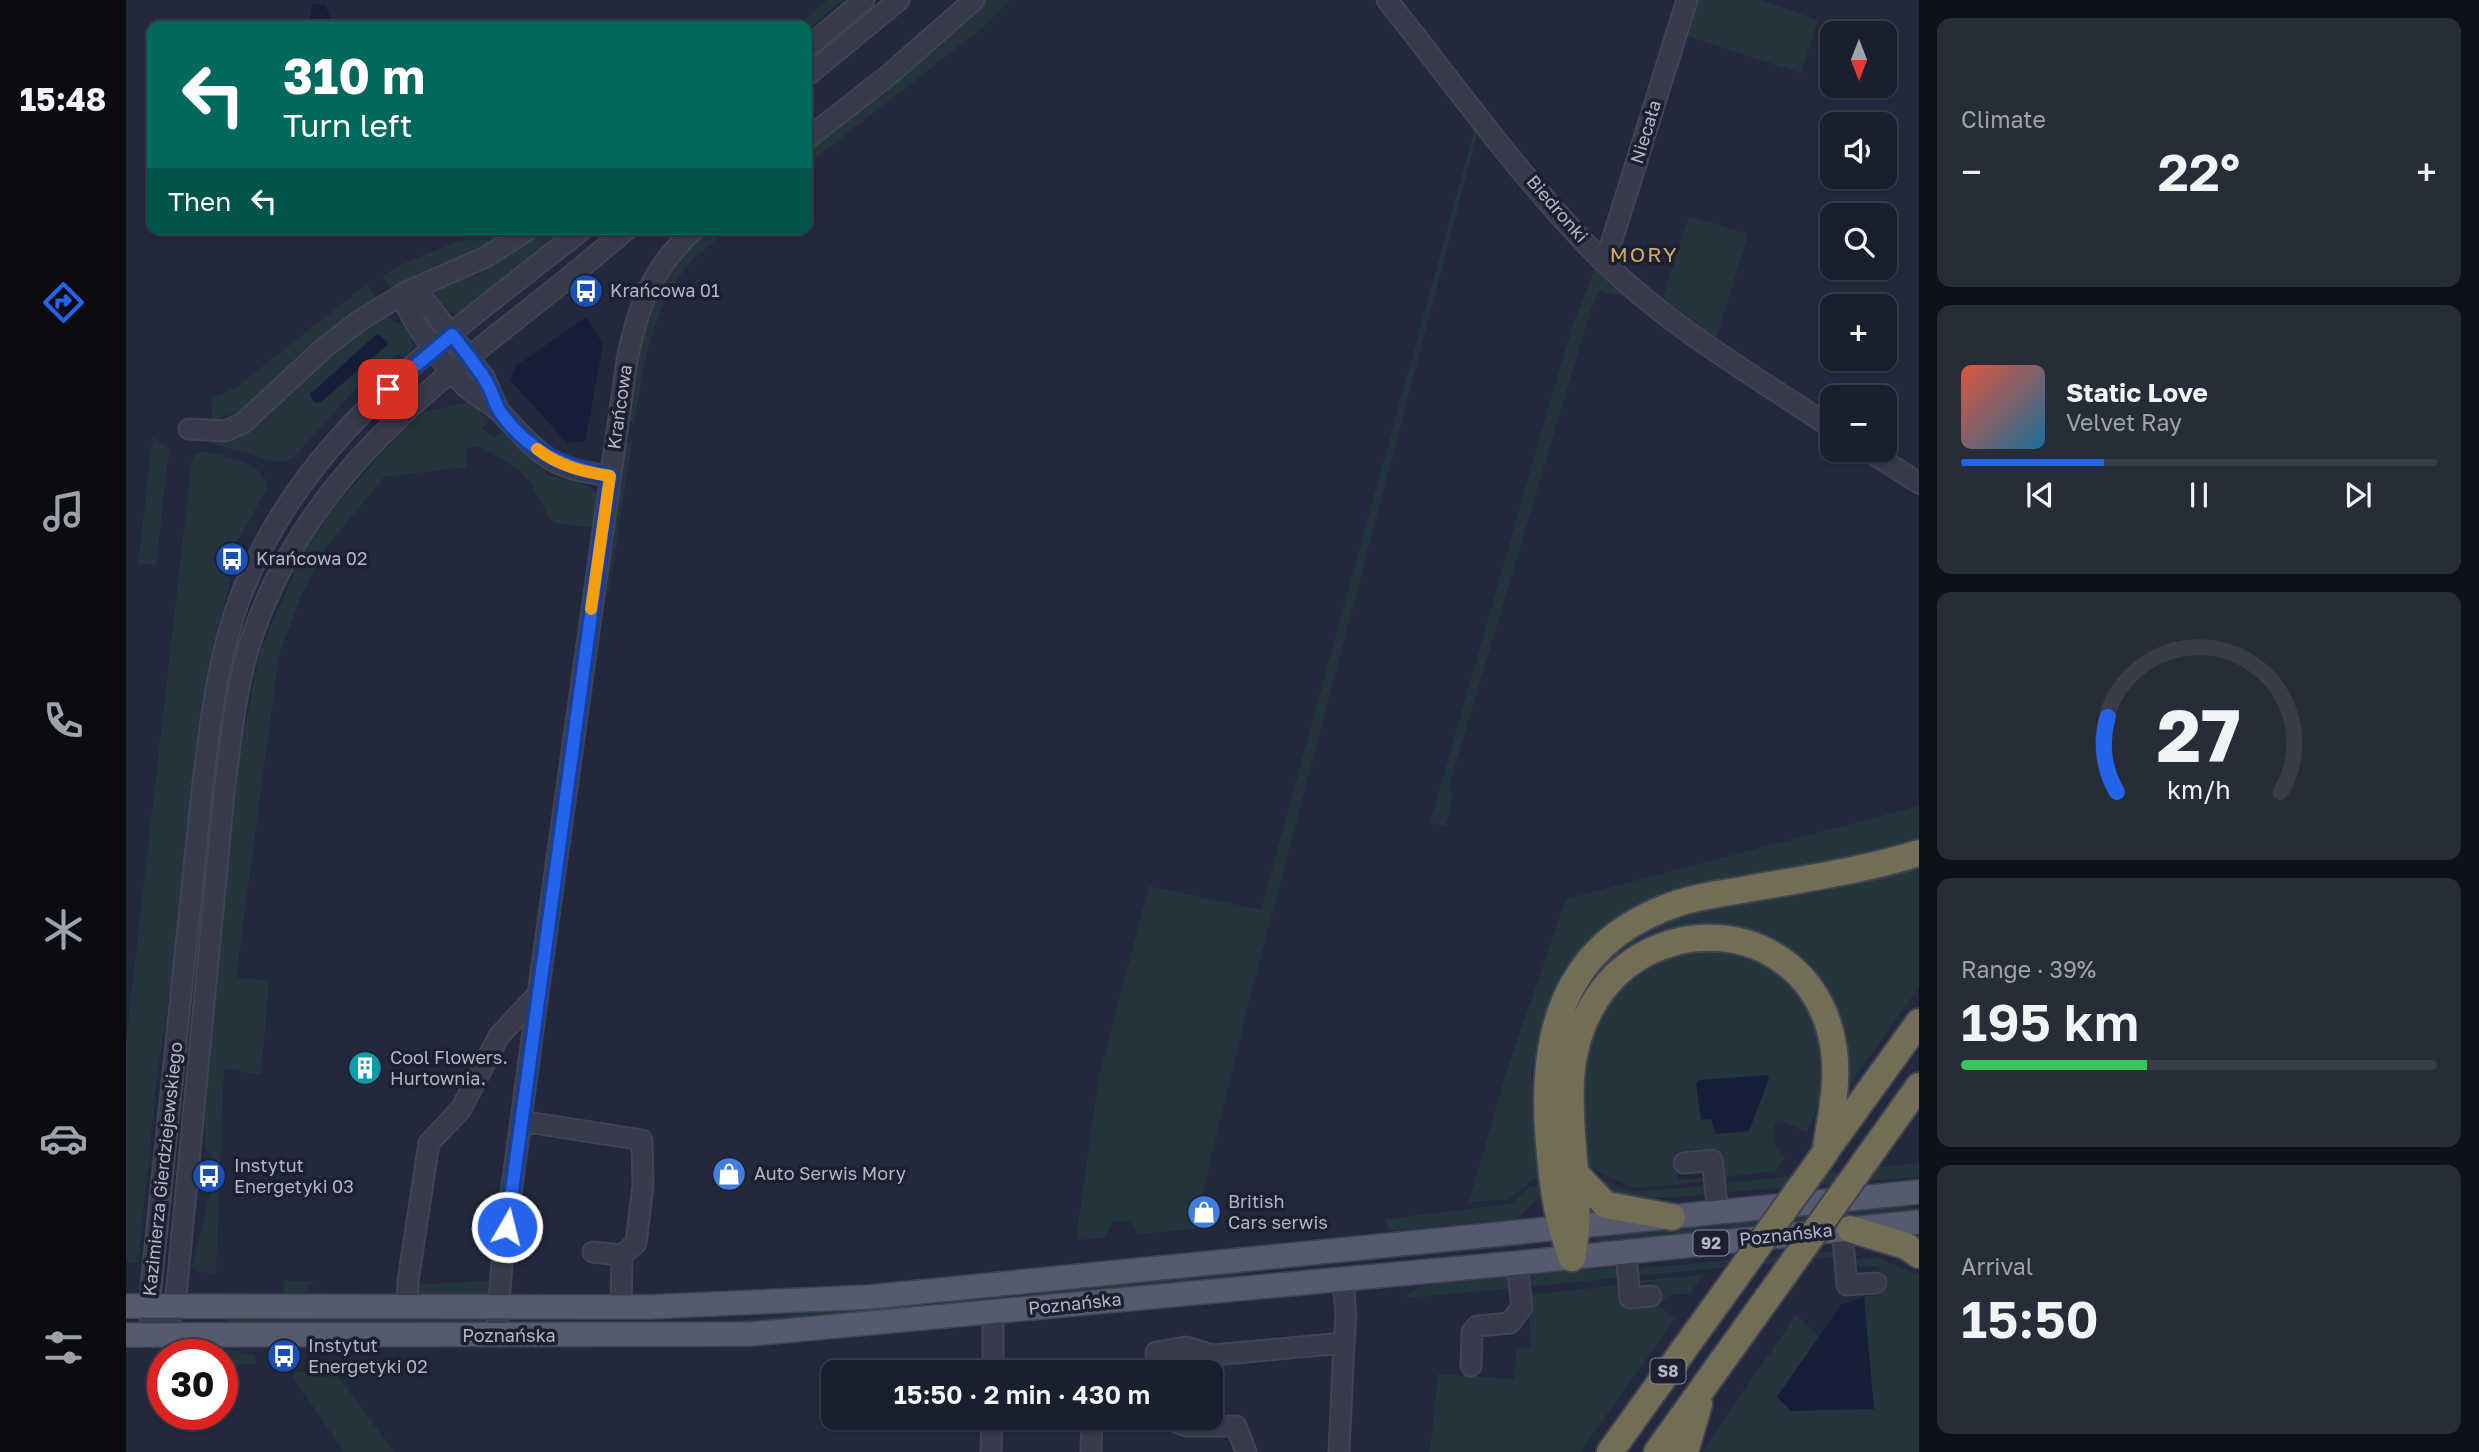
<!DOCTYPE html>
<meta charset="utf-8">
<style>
:root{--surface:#1a1f2d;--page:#272c39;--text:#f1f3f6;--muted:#9fa2aa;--line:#383d49;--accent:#2563eb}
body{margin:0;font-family:"Golos Text",sans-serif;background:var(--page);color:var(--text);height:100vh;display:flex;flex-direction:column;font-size:26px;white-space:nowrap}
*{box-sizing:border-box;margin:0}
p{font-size:23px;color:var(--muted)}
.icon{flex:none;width:38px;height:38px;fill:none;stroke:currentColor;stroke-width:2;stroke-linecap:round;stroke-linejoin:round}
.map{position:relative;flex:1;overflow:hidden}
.panel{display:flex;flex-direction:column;gap:18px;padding:18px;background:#0e1119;width:560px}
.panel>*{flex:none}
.top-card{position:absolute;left:21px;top:21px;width:665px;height:214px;border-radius:14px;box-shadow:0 2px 5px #0004,0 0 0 2px var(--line);background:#00695c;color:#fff;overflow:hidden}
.needle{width:46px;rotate:180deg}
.tools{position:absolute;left:1694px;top:21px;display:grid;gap:14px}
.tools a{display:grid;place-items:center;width:77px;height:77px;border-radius:14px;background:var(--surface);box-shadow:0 2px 5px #0004,0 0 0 2px var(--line);font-size:35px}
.speed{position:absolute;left:21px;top:1339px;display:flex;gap:14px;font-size:35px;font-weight:700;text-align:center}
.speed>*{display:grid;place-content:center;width:91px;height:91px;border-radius:50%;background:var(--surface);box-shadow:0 2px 5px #0004,0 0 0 2px var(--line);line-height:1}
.speed .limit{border:10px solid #d22;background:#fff;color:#111}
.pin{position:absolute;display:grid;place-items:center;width:60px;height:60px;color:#fff;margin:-30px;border-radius:14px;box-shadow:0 4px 10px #0006}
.me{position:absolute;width:77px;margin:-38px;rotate:8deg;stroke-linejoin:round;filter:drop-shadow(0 0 5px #0008)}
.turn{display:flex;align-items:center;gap:24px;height:147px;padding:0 21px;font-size:32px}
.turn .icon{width:91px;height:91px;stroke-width:2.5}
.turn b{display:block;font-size:49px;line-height:60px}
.then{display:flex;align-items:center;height:66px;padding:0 21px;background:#0003;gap:14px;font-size:26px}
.big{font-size:52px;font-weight:600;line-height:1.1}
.panel .card{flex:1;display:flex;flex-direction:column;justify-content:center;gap:10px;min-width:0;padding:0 24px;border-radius:14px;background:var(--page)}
.panel .dial{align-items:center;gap:0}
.dial svg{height:182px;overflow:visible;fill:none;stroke:var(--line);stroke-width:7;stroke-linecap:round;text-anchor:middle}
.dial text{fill:var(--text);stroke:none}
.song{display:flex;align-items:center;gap:21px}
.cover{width:84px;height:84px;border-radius:10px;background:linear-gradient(135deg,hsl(10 70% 55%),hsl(200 70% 35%))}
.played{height:7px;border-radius:4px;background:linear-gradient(90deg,var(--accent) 30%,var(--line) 30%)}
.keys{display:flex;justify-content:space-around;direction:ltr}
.heat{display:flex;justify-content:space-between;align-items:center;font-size:38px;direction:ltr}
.charge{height:10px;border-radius:5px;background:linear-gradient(90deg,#34c759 39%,var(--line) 0)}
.trip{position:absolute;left:695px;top:1360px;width:402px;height:70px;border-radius:14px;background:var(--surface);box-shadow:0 2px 5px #0004,0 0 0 2px var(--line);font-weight:600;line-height:70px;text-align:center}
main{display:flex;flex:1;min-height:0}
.dock{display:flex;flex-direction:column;width:126px;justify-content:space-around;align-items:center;background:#0a0c12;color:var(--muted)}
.dock .icon{width:49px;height:49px}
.dock .current{color:var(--accent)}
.dock b{font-size:32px;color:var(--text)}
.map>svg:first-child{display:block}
.green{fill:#25353d}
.water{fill:#171e39}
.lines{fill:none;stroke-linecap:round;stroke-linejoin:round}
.minor-casing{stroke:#404455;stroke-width:23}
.major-casing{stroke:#404455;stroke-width:26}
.highway-casing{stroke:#3f4354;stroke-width:30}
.minor{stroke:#373b4c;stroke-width:19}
.major{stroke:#555a6c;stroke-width:23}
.highway{stroke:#726d54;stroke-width:26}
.highway-bridge-casing{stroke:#3f4354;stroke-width:30;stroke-linecap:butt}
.highway-bridge{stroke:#726d54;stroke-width:26}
.route-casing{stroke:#184099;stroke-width:18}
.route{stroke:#2563eb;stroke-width:12}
.slow{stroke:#f59e0b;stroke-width:12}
.labels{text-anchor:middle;stroke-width:7;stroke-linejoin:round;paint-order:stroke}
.shield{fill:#1c2031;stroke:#86899a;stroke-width:2}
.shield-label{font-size:16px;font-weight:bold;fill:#b3b6c7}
.street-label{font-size:18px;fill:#b3b6c7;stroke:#1c2031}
.poi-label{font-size:18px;fill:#b3b6c7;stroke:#1c2031;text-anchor:start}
.quarter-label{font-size:21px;letter-spacing:2px;fill:#d2ab63;stroke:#1c2031}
</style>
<main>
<nav class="dock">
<b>15:48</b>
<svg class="icon current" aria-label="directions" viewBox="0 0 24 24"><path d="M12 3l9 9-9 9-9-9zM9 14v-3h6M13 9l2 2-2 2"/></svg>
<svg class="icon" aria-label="music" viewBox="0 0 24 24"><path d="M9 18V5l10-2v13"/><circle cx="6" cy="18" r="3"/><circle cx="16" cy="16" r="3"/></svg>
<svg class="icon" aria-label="phone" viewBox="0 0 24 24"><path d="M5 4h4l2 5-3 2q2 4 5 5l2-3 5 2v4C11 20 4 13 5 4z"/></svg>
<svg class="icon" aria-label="climate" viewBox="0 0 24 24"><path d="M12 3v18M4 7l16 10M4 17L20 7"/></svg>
<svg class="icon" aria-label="car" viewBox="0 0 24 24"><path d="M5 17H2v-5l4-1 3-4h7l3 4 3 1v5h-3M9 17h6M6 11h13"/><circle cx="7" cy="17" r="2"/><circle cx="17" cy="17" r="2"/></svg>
<svg class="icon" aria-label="filters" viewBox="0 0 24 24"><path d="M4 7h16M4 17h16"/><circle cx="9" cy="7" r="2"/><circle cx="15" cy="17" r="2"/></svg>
</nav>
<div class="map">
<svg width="1793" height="1452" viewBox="0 0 1793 1452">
<rect width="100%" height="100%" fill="#23293c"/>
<path class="green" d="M701 0H716L681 30V26H672Z
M857 0H884L856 28 681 165V151L732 111Z
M1570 0H1634L1692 20 1675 73 1558 35Z
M1350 124 1353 127 1123 1001 1068 1229 1013 1234 1003 1221 987 1222 979 1238 950 1240 973 1077 1023 886 1135 910Z
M1563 216 1622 234 1590 339 1537 297Z
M361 229H389L357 251 265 288 256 276 272 266Z
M422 229H443L340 314 319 312 310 304 309 292 315 284 351 275Z
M582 229H603C589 242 570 254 558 270 524 316 517 369 508 424 497 416 503 401 505 390 513 326 533 273 582 229Z
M1471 263 1497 292 1489 295 1473 290 1464 312 1322 789 1327 796 1319 826 1304 823 1423 406 1447 325Z
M241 284 251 298 194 340 114 412 85 420 87 397 108 389Z
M257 315 283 329 287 346 280 358 272 353 224 395 168 457 161 461H147L85 443 109 437 210 347Z
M344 402 363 421 356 429 368 437 375 432 422 475 463 486 470 493 473 505 470 528 433 524 424 519 404 482 390 467 353 446 341 448 340 467 258 477 201 546 174 598 153 655 110 977 143 981 135 1075 98 1068 90 1273 72 1272 66 1267 87 1181 85 1152 80 1151 77 1097 114 753 134 651 175 557 206 510 273 434 298 412Z
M27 437 43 449 30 565 12 563Z
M506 440 483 592 477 587 496 449Z
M79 451C104 459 137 460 141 489L111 541 97 575 105 578 87 649 72 726 51 944 31 1076 12 1263 0 1262V1042L66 460 69 455Z
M1793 806V842L1551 891 1496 914 1459 943 1437 970 1415 1024 1405 1073 1415 1173 1382 1200 1343 1202 1381 1070 1440 899Z
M1793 864V987L1717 1094 1719 1033 1703 994 1686 969 1652 942 1615 930 1515 942 1475 964 1522 926 1574 910Z
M1607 947 1667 982 1695 1028 1701 1084 1681 1132 1651 1119C1645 1134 1645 1147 1660 1156L1650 1171 1592 1178 1586 1148 1549 1152 1552 1180 1577 1178 1583 1181 1508 1188 1457 1165 1454 1079 1462 1032 1484 994 1530 959 1567 949Z
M1793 1163V1177L1604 1192 1595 1189 1592 1184Z
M1474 1179 1506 1192 1582 1186V1191L1579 1195 1496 1200 1462 1180Z
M1416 1185 1412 1199 1391 1219 1266 1231 1260 1224V1219L1385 1204 1404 1186Z
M1773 1204 1793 1209V1212L1490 1242 1473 1241 1463 1237Z
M1408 1240V1243L1396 1246 1136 1271 1059 1284 918 1299 915 1288Z
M1708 1251V1257L1509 1276 1517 1268Z
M1749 1257 1793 1275V1452H1576L1670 1315 1693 1337 1651 1397 1747 1409 1738 1297 1756 1295 1753 1266H1729L1723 1260Z
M1487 1268 1497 1273 1498 1277 1402 1287 1400 1277 1403 1273Z
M1577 1275 1563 1294H1547L1532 1305 1549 1319 1454 1452H1304L1312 1374 1388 1379 1391 1348 1404 1349 1403 1295 1494 1285 1496 1307C1509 1313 1522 1306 1531 1296L1528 1282 1512 1284 1510 1281Z
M1375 1277H1383L1388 1288 1280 1298C1293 1277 1350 1280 1375 1277Z
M370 1280 367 1292 362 1295 295 1294 289 1292 287 1285Z
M157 1281H188L177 1293H159Z
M768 1303 771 1311 617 1325 386 1324 607 1321Z
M100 1316 353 1317 358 1322 101 1327Z
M101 1349 128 1355 130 1364 100 1365Z
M208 1371 268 1452H218L168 1378V1372Z"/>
<path class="water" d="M186 4 199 5 208 26H183Z
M460 317 477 344 459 441 441 443 384 380 390 366Z
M251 334 262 342 261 345 194 403 188 402 184 394Z
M1641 1075 1643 1079 1623 1131 1589 1134 1585 1119 1575 1120 1570 1083 1573 1080Z
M1738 1297 1748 1409 1665 1411 1651 1397 1715 1305Z"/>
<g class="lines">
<g class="minor-casing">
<path id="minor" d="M1261 0C1330 86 1400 186 1478 262 1545 328 1629 376 1706 428
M681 48 738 0
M681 76 773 0
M681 139 764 74 848 0
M457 229C312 345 151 449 101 639 88 689 82 740 76 791L23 1306 24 1317 36 1335 49 1307 98 794C105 742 109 687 126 637 192 443 356 356 501 229
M1479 263 1561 0
M289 288 358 377 373 411
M275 295C291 330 313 360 340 387 351 397 365 403 375 413 390 429 404 446 422 458 440 470 463 473 484 476
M63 429 99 431 117 423 198 348 233 321 280 292 360 257 403 229
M1741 450 1793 483
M395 1121 516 1140 517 1186 510 1243 496 1255
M1558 1163 1586 1160 1592 1213
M1716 1230 1721 1285 1750 1283
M467 1252 496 1255 495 1307
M1500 1252 1504 1298 1525 1296
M281 1307 282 1281 303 1143 335 1109 373 1036 412 994
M867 1313V1372
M370 1336 377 1253 412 994 501 360C512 306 526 267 569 229
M1345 1366 1346 1332 1351 1326 1384 1323 1396 1307 1391 1263
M1031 1372 1030 1352 1060 1347 1087 1355 1218 1343 1220 1315 1217 1280
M1040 1418 1061 1426H1110L1120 1452
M865 1452 866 1418
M965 1452 966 1419 992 1418
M1213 1452 1218 1343"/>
</g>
<g class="major-casing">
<path id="major" d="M0 1306 521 1307 744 1297 1793 1192
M0 1335 625 1334 1391 1263 1793 1222"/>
</g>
<g class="highway-casing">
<path id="highway" d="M1702 1148 1793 1022
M1748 1149 1793 1086
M1449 1173 1480 1205 1546 1217
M1724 1229 1780 1246 1793 1255
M1446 1258C1464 1174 1421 1087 1465 1008 1520 908 1669 915 1703 1027 1716 1069 1706 1111 1699 1153
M1446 1258C1430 1216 1427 1188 1423 1144 1414 1042 1433 949 1539 908 1563 898 1591 894 1616 890 1675 879 1736 871 1793 853
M1484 1452 1600 1291
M1531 1452 1650 1286
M1559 1452 1573 1404"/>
</g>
<use href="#minor" class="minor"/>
<use href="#major" class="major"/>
<use href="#highway" class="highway"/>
<g class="highway-bridge-casing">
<path id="highway-bridge" d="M1650 1286 1748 1149
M1600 1291 1699 1153"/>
</g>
<use href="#highway-bridge" class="highway-bridge"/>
</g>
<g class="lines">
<g class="route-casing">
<path id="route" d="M262 389 326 335C338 350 351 366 361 383 367 392 368 404 375 413 402 451 439 468 484 476L381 1227"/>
</g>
<use href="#route" class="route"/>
<path class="slow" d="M411 449C433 466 457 472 484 476L465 609"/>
</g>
<defs>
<g id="bus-disc" transform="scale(1.75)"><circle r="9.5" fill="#1a4fb4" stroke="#1c2031"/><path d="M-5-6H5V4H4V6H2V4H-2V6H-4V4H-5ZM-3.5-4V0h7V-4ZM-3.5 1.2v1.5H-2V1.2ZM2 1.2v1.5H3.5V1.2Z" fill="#fff"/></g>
<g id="building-disc" transform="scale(1.75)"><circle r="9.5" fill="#0f9aa8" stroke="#1c2031"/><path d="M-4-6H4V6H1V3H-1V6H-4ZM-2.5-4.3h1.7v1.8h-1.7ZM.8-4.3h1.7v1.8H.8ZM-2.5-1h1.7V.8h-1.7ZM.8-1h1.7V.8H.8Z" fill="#fff"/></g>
<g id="shop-disc" transform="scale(1.75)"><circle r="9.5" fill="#3f7fe0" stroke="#1c2031"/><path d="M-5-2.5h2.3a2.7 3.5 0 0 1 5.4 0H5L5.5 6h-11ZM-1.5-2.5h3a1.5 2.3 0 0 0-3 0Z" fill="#fff"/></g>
</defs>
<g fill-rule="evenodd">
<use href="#bus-disc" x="460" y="291"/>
<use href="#bus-disc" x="106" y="559"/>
<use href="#building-disc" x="239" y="1068"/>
<use href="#shop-disc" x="603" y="1174"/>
<use href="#bus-disc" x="83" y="1176"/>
<use href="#shop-disc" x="1078" y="1212"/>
<use href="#bus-disc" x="158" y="1356"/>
</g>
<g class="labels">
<g class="shield">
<rect x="1567.5" y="1230.5" width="35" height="25" rx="5"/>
<rect x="1524.5" y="1358.5" width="35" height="25" rx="5"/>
</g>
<g class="shield-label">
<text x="1585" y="1249">92</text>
<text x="1542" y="1377">S8</text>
</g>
<g class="street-label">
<text transform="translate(1520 132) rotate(-73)" y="6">Niecała</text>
<text transform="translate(1431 209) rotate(49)" y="6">Biedronki</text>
<text transform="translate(494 407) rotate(-82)" y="6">Krańcowa</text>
<text transform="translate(37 1169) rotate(-84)" y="6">Kazimierza Gierdziejewskiego</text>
<text transform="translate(1660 1235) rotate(-6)" y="6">Poznańska</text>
<text transform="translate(949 1304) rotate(-6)" y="6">Poznańska</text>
<text x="383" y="1342">Poznańska</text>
</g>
<g class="poi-label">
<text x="484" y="297">Krańcowa 01</text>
<text x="130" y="565">Krańcowa 02</text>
<text x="264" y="1064">Cool Flowers.<tspan x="264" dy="21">Hurtownia.</tspan></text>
<text x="108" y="1172">Instytut<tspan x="108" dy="21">Energetyki 03</tspan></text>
<text x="628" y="1180">Auto Serwis Mory</text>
<text x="1102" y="1208">British<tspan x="1102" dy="21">Cars serwis</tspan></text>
<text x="182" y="1352">Instytut<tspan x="182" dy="21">Energetyki 02</tspan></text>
</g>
<g class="quarter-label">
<text x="1518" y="262">MORY</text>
</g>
</g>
</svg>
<div class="tools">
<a><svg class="needle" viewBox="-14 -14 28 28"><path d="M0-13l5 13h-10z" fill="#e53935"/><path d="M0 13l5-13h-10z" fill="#9fa2aa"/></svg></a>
<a><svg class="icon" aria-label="sound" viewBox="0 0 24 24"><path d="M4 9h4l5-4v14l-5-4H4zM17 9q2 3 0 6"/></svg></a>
<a><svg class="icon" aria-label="search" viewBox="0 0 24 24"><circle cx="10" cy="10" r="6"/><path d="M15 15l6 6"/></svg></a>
<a>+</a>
<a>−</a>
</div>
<div class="speed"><div class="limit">30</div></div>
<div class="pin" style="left:262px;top:389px;background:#d93025"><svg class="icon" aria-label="arrive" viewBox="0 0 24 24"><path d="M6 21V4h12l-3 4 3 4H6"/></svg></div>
<svg class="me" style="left:381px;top:1227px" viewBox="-20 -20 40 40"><circle r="17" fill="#2563eb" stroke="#fff" stroke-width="3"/><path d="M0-11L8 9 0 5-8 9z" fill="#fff"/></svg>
<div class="trip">15:50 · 2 min · 430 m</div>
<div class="top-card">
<div class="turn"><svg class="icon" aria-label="left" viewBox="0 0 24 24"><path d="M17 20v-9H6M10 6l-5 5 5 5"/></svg><div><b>310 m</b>Turn left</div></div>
<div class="then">Then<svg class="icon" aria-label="left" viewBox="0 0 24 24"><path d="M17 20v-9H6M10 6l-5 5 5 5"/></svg></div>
</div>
</div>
<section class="panel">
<div class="card"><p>Climate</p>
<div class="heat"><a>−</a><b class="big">22°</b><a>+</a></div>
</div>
<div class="card">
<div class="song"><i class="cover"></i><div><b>Static Love</b><p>Velvet Ray</p></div></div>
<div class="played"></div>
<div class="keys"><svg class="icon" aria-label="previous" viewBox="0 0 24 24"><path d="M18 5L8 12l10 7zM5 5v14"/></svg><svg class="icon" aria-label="pause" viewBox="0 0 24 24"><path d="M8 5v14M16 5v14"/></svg><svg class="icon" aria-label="next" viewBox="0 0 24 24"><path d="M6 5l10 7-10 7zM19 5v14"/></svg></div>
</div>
<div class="card dial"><svg viewBox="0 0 100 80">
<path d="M14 69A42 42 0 1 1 86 69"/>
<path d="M14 69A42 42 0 0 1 10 36" stroke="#2563eb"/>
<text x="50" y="56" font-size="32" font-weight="700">27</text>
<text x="50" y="72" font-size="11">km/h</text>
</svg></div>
<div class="card"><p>Range · 39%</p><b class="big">195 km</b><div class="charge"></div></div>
<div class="card"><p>Arrival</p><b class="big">15:50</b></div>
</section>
</main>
